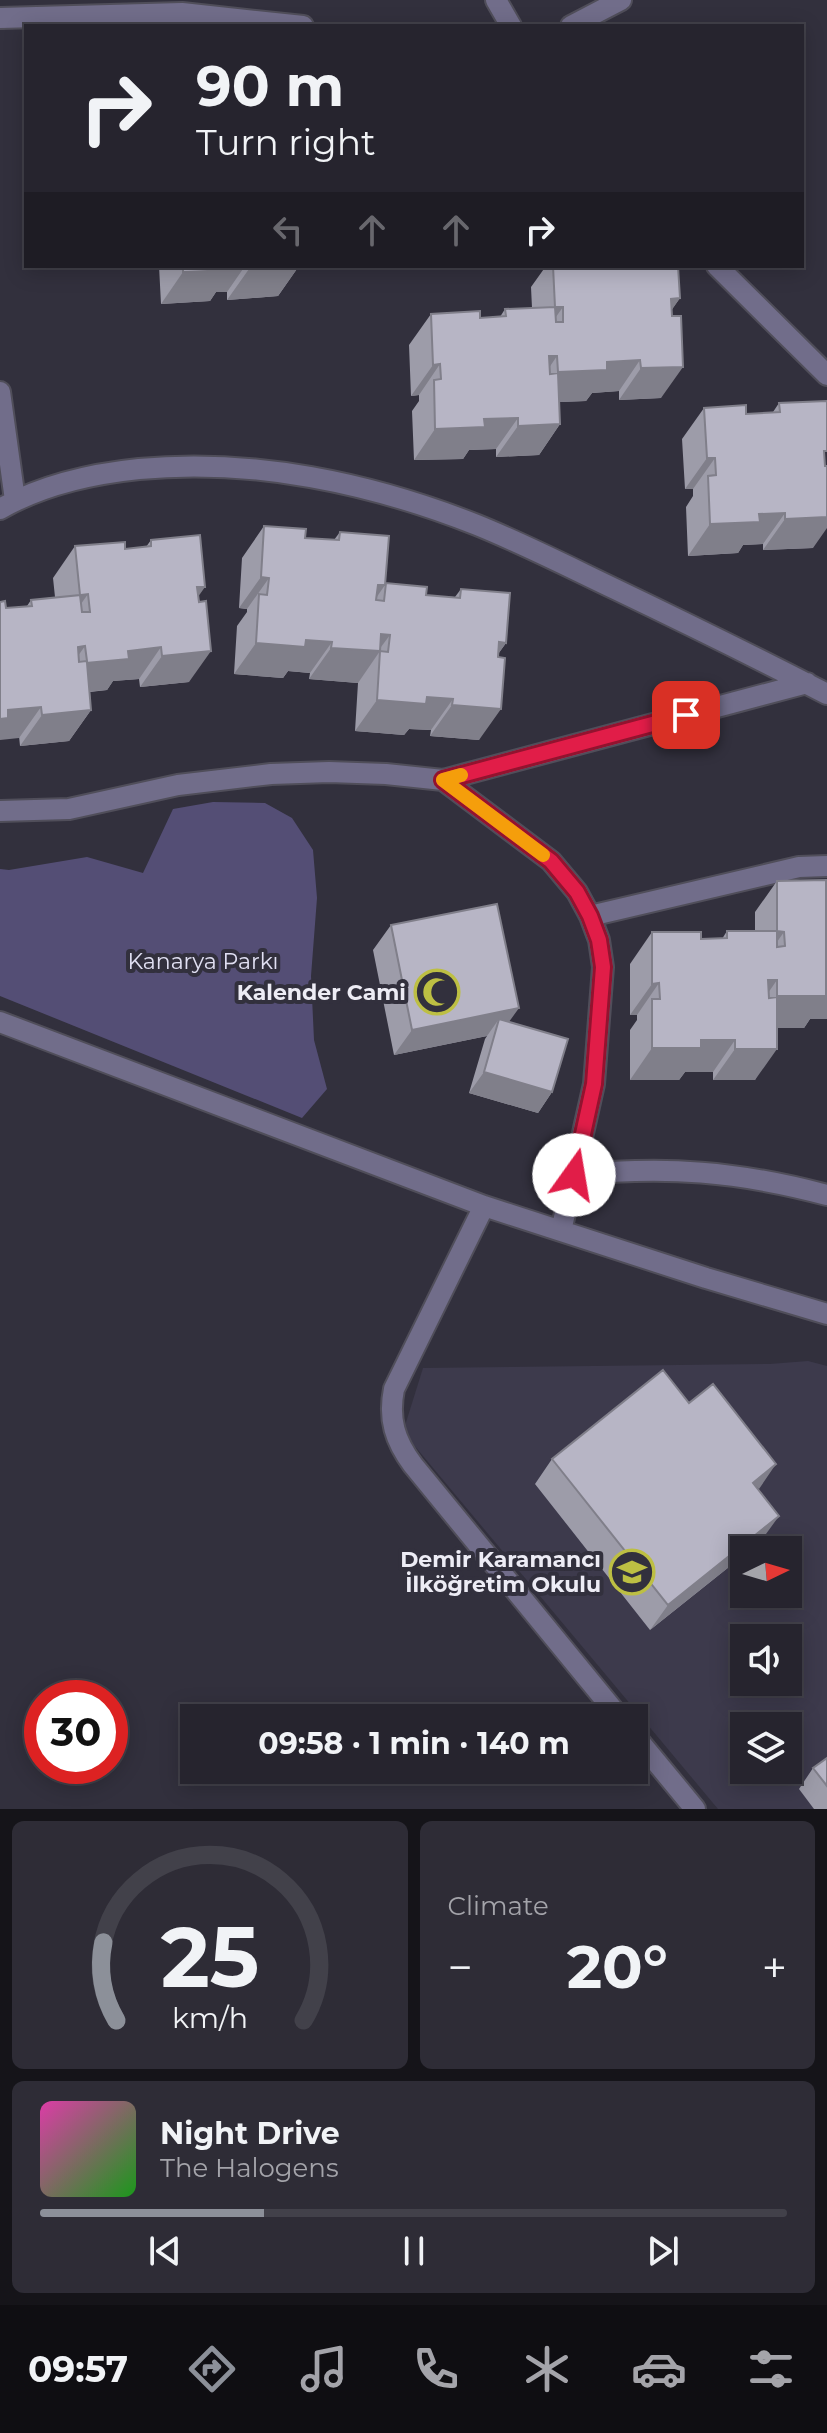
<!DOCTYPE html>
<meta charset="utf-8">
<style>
:root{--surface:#26242e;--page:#2e2c36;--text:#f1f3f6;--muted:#a4a4aa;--line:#42414a;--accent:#8c9099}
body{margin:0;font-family:Montserrat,sans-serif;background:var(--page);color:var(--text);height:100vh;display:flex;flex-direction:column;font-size:30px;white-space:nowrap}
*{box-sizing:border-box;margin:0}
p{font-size:26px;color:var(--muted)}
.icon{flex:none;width:44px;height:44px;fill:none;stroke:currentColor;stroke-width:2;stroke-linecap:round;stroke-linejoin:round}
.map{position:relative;height:1809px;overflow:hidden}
.side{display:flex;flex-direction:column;gap:12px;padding:12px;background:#151419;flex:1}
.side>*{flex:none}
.hud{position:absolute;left:24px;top:24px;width:780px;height:244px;border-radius:0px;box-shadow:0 4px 20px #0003,0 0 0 2px var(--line);background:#26242e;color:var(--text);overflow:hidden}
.needle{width:52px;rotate:85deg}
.fabs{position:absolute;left:730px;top:1536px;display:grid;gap:16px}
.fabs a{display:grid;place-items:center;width:72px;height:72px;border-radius:0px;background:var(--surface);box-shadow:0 4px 20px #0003,0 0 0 2px var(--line);font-size:40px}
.speed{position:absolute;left:24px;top:1680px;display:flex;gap:16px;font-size:40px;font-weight:700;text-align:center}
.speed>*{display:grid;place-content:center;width:104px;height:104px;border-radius:50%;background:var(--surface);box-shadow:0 4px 20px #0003,0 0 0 2px var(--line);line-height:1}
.speed .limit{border:12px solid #d22;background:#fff;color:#111}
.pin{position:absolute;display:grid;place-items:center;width:68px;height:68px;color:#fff;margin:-34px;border-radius:16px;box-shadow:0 4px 12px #0006}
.me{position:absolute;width:88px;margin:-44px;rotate:13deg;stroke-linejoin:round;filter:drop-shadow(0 0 6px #0008)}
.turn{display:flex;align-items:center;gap:28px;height:168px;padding:0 40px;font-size:36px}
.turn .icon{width:104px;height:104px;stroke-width:2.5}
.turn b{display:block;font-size:56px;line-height:68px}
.lanes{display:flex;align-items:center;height:76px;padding:0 40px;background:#0003;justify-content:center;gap:40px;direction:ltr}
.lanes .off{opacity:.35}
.big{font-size:60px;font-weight:700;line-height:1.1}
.side .tile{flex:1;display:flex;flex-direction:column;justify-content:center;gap:12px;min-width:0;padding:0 28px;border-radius:12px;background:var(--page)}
.side .dial{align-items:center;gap:0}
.dial svg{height:208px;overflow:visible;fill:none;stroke:var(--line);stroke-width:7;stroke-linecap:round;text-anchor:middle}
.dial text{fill:var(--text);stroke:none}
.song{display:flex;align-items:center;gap:24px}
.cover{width:96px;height:96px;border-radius:12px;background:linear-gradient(135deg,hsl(320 70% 55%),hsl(120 70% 35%))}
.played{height:8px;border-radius:4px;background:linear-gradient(90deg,var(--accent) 30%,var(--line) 30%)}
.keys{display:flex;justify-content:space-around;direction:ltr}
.heat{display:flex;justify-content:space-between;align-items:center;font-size:44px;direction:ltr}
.side .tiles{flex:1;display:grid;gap:12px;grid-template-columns:1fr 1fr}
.tile:last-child{grid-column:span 2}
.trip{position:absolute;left:180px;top:1704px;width:468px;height:80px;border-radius:0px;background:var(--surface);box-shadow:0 4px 20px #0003,0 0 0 2px var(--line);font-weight:700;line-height:80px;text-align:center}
.dock{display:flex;height:128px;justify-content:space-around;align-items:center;background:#0f0e12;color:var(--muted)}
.dock .icon{width:56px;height:56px}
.dock .active{color:var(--accent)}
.dock b{font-size:36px;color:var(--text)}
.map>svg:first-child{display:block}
.built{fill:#3d3a4c;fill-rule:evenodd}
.park{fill:#544e75}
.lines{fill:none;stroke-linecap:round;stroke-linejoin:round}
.minor-casing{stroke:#504e5a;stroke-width:24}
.minor{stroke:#716d8a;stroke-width:20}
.wall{fill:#9d9ca9}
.shaded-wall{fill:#807f8a}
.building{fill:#b7b5c5;stroke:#807f8a;stroke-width:2;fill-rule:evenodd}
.route-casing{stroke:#92132f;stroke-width:20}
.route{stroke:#e11d48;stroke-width:14}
.slow{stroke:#f59e0b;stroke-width:14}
.labels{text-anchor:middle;stroke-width:8;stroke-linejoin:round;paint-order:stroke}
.park-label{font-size:22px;fill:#e1e0f3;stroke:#32303d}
.poi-label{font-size:22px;font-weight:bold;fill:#edecf5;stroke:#32303d;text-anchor:end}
</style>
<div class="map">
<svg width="827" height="1809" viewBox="0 0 827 1809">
<rect width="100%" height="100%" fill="#32303d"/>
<path class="built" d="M808 1361 827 1366V1809H718L403 1432 423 1368 770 1364ZM744 1550H788V1594H744ZM744 1638H788V1682H744ZM744 1726H788V1770H744Z"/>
<path class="park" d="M213 802 265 803 292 818 313 850 317 898 311 976 314 1040 327 1089 302 1118 0 996V869L9 870 87 857 143 873 173 809Z"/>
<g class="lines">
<g class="minor-casing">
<path id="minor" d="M496 0 511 26
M0 18 182 13 303 26
M571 26 621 0
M717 266 827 375
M0 392 15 500
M0 509C42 485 90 474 139 469 253 458 371 483 477 525 524 544 569 567 615 589 686 623 757 658 827 694
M443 780 551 861 577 892 590 916 599 940 603 967 594 1084 561 1231
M0 811 69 809 178 785 271 774 329 772 386 774 443 780 807 683
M590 916 799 867 827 866
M0 1022 484 1206 706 1278 827 1314
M574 1175C666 1166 737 1171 827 1195
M484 1206 394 1389C388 1419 395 1441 413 1465L620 1718
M634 1735 695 1809"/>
</g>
<use href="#minor" class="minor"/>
</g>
<path class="wall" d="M159 266H299L278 296 227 300V292H216L210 301 161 304Z
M546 266H678L680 298 672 309 661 398 619 400V391L592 393 586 401 559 402 560 424 539 455 496 457V449L469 450 463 459 414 460 412 411 419 401V395L411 396 409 345 431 314 480 318 500 317 505 309 532 308 531 287Z
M779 403 824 461 813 548 763 550V544L743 545 738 553 688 556 686 507 693 496V489H685L682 439 704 408 746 414 773 412Z
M264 526 305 538 334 540 340 532 385 584 426 595 455 597 461 589 506 643 498 654 479 740 430 736 431 730 409 729 404 735 355 731 358 683 309 679 310 673 288 671 283 678 234 674 237 626 247 612V609L239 608 242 558Z
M151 540 198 596 189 682 140 687 139 679 113 681 107 690 90 692 91 710 69 741 20 746 6 608 27 606 31 600 55 597 53 578 75 546 125 549 146 547Z
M777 881 827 886V1019H810L804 1028H777L755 1080H713V1072H685L679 1080H630V1030L637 1020V1015H630V964L652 932 701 939H722L727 931H755V912Z
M391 925 509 1022 552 1092 538 1113 469 1093 485 1039 487 1036 394 1055 373 950Z
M552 1459 758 1490 761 1541 750 1550H744V1555L650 1630 535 1484Z
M827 1758V1809H814L799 1789 813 1768Z"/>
<path class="shaded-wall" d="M228 266H245L227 292H216L210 301 161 304 183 272Z
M286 266H299L278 296 227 300 249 269Z
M680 298 658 330 671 299Z
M555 307H563L541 338Z
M549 356H557L536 387Z
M640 360 619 391 592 393 586 401 536 403 558 372 607 362Z
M440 364 419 395 411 396 433 365Z
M683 367 661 398 619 400 641 368Z
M518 418 496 449 469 450 463 459 414 460 435 429 484 419Z
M560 424 539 455 496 457 518 426Z
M707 458H715L693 489H685Z
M785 513 763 544 743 545 738 553 688 556 710 524 759 514Z
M827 517V528L813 548 763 550 785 519Z
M261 577 269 578 247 609 239 608Z
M378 585H385L363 617Z
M197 587H205L183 618Z
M88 594 66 625 80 595Z
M381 634 390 635 378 651H380L358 683 309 679 331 648Z
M306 640 332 642 310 673 288 671 283 678 234 674 256 643Z
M499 642 506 643 484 674Z
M85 646 63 677 78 647Z
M161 647 139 679 113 681 107 690 65 694 87 663 128 651Z
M211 651 189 682 140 687 162 656Z
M427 697 453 699 431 730 409 729 404 735 355 731 377 700Z
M452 705 501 709 479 740 430 736Z
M41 707 19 738 0 740V719L8 710Z
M91 710 69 741 20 746 42 715Z
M777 931 784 932 762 963Z
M768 980H777L755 1012Z
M659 983 637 1015H630L652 984Z
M827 988V1019H810L804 1028H755L777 996Z
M519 1008 501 1033 499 1019 487 1036 394 1055 412 1030Z
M701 1040H735L713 1072H685L679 1080H630L652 1048Z
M735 1049H777L755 1080H713Z
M484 1072 552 1092 538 1113 469 1093Z
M776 1464 759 1489 753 1483Z
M779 1516 761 1541 750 1550H744V1555L650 1630 668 1605Z"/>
<path class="building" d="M183 266H232V270L183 272Z
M249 266H286L249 269Z
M553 266H678L680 298 671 299 672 316H681L683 367 641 368 640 360 607 362V370L558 372 557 356H549L550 374 558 373 560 424 518 426V418L484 419 485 427 435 429 434 380 441 379 440 364 433 365 431 314 480 311V318L506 316 505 309 555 307 556 322H563V307H555Z
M827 401V451H824L825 466H827V517L785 519V513L759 514 760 522 710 524 708 476 716 475 715 458H707L704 408 746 405V414L780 412 779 403Z
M264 526 306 529 305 538 339 540 340 532 389 536 385 585H378L376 600 384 601 386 583 427 587 426 595 460 598 461 589 510 593 506 643 499 642 498 657 505 658 501 709 452 705 453 699 427 697 426 704 377 700 380 651 388 652 390 635 381 634 380 651 331 648 332 642 306 640 305 647 256 643 259 594 267 595 269 578 261 577Z
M200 535 205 587H197L199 602 206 601 211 651 162 656 161 647 128 651 129 659 87 663 91 710 42 715 41 707 8 710V718L0 719V602L5 601 6 608 32 606 31 600 80 595 75 546 125 542V549L151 546V540ZM88 594 90 612H82L80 595ZM85 646 87 661 79 662 78 647Z
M826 880V996H777V980H768L769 998 777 997V1049H735V1040H701V1048H652V999H660L659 983 652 984V932H701V939L727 938V931H777V881ZM777 931 784 932 785 946 777 947Z
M497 904 519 1008 412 1030 391 925Z
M499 1019 568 1039 552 1092 484 1072Z
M663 1370 689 1403 713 1384 776 1464 753 1483 779 1516 668 1605 552 1459Z
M827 1758V1786L813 1768Z"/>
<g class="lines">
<g class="route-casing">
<path id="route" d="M574 1175 594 1084 603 967 599 940 590 916 577 892 551 861 443 780 686 715"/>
</g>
<use href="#route" class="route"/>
<path class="slow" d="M461 775 443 780 543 855"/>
</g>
<defs>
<g id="mosque-ring" transform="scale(2.3)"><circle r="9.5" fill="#32303d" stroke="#bdbf43" stroke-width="1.5"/><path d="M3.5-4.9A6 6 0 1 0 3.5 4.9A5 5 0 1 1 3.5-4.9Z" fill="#bdbf43"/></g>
<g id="school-ring" transform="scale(2.3)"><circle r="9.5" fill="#32303d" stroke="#bdbf43" stroke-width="1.5"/><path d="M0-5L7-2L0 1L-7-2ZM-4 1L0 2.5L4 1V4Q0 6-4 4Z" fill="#bdbf43"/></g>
</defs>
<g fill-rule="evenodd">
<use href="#mosque-ring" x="437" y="992"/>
<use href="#school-ring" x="632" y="1572"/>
</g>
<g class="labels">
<g class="park-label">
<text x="203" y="969">Kanarya Parkı</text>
</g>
<g class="poi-label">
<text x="406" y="1000">Kalender Cami</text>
<text x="601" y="1567">Demir Karamancı<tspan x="601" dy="25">İlköğretim Okulu</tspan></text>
</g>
</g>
</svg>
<div class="fabs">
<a><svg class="needle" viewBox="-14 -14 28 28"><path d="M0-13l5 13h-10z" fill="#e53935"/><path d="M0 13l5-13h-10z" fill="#a4a4aa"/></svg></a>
<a><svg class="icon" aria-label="sound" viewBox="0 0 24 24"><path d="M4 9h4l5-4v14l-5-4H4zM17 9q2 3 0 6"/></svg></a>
<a><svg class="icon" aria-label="layers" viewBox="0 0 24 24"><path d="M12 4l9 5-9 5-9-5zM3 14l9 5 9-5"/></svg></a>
</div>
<div class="speed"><div class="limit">30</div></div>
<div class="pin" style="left:686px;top:715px;background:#d93025"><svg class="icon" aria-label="arrive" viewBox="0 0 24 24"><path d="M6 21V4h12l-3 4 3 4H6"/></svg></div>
<svg class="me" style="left:574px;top:1175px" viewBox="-20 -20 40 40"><circle r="19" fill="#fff"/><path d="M0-13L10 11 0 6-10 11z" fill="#e11d48"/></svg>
<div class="trip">09:58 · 1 min · 140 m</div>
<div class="hud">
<div class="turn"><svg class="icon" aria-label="right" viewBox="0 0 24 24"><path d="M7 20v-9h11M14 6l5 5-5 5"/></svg><div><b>90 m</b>Turn right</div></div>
<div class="lanes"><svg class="icon off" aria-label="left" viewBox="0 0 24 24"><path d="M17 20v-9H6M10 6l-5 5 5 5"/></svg><svg class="icon off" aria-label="ahead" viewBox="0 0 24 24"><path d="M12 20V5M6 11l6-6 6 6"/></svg><svg class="icon off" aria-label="ahead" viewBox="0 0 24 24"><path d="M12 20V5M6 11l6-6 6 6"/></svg><svg class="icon" aria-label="right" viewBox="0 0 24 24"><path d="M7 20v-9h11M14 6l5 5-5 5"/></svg></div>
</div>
</div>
<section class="side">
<div class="tiles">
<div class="tile dial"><svg viewBox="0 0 100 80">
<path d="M14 69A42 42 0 1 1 86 69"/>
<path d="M14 69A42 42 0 0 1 9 39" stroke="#8c9099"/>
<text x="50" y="56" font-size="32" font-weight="700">25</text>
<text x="50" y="72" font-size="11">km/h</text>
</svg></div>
<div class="tile"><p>Climate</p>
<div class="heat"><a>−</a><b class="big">20°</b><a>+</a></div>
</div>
<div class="tile">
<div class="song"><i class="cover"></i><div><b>Night Drive</b><p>The Halogens</p></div></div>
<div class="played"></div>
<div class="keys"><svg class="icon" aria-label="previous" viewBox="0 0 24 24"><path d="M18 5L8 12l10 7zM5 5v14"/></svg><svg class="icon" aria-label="pause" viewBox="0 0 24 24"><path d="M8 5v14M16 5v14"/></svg><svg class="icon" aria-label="next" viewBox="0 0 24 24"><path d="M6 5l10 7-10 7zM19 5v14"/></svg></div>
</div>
</div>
</section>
<nav class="dock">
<b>09:57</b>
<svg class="icon active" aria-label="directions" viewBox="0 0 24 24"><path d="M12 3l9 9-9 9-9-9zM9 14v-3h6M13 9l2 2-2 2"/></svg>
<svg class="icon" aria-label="music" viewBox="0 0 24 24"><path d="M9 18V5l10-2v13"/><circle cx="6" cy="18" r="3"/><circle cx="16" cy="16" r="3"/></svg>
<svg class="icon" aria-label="phone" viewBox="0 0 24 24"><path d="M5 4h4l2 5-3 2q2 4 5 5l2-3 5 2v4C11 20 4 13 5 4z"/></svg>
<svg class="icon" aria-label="climate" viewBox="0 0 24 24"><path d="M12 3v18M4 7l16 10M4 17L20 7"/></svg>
<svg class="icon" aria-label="car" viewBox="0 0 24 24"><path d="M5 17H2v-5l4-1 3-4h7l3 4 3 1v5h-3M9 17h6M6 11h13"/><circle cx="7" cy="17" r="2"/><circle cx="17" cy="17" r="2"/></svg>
<svg class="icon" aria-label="filters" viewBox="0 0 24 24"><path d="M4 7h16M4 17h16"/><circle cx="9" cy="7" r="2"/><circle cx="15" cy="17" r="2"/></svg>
</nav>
